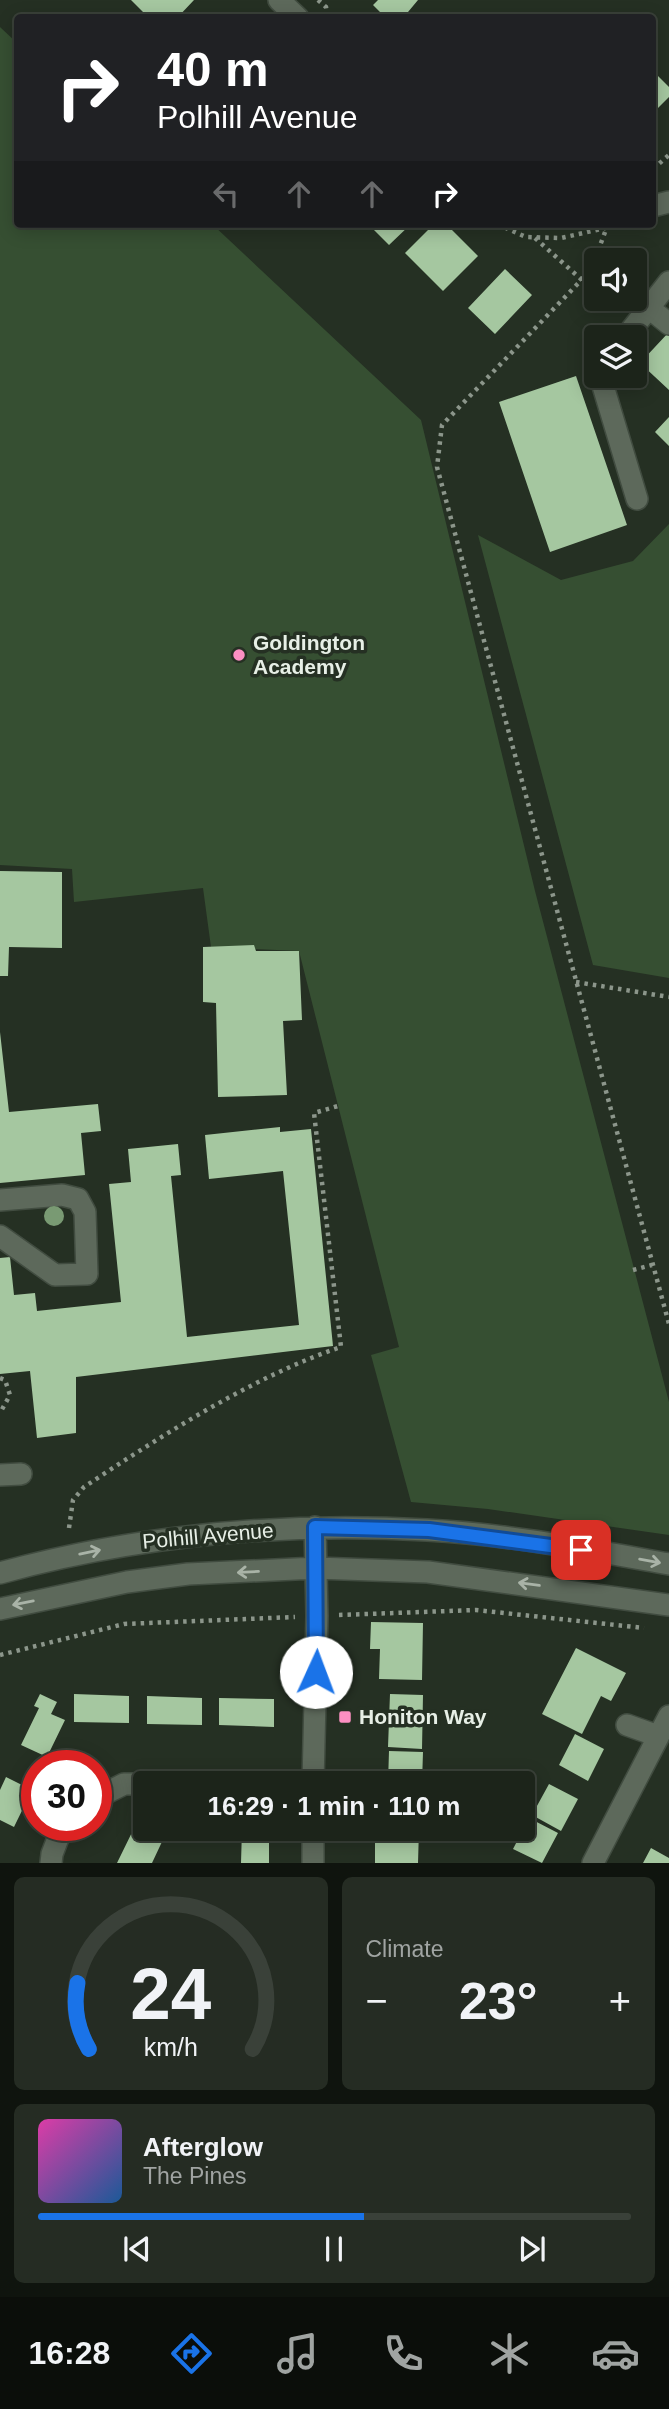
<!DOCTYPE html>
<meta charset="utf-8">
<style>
:root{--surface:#1c241a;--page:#252c23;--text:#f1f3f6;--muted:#a0a4a2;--line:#3a4139;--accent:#1a73e8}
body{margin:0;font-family:Helvetica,sans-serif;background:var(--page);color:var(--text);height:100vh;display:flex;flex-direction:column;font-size:26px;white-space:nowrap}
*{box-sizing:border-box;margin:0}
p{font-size:23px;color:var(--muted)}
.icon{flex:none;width:38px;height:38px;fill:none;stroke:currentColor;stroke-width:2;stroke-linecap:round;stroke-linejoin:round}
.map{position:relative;height:1863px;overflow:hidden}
.sheet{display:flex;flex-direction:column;gap:14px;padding:14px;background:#0f140e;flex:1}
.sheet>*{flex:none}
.hud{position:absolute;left:14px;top:14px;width:642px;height:214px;border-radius:7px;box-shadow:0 4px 18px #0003,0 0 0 2px var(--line);background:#202124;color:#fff;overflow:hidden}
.buttons{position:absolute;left:584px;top:248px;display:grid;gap:14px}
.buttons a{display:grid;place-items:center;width:63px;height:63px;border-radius:7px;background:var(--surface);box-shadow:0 4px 18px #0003,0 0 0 2px var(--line);font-size:35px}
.speed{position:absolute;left:21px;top:1750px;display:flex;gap:14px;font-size:35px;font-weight:700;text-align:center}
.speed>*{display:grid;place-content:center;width:91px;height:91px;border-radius:50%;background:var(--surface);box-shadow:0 4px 18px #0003,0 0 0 2px var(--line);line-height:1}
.speed .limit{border:10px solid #d22;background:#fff;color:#111}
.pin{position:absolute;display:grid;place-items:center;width:60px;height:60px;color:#fff;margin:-30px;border-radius:14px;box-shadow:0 4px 10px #0006}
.me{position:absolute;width:77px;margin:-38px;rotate:2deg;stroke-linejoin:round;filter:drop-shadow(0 0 5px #0008)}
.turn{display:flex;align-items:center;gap:24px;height:147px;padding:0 28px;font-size:32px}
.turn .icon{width:91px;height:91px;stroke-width:2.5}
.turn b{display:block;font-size:49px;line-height:60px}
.lanes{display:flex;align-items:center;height:66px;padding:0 28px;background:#0003;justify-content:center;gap:35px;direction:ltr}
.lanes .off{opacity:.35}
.big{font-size:52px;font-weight:800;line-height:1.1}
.sheet .widget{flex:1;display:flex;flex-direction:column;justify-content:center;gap:10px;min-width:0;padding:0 24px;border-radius:10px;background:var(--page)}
.sheet .dial{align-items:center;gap:0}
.dial svg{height:182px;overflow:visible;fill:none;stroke:var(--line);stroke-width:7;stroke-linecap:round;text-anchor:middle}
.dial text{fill:var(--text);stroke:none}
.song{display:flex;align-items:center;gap:21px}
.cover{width:84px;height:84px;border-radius:10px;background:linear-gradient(135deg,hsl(320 70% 55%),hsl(210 70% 35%))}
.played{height:7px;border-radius:4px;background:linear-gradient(90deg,var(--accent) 55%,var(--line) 55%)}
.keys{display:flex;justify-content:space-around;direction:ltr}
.heat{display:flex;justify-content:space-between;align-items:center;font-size:38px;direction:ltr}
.sheet .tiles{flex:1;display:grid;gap:14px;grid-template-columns:1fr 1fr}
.widget:last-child{grid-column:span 2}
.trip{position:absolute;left:133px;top:1771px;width:402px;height:70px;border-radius:7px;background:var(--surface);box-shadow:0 4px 18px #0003,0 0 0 2px var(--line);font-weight:800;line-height:70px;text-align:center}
.tab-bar{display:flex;height:112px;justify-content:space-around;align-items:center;background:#0b0e0a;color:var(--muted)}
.tab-bar .icon{width:49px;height:49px}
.tab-bar .current{color:var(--accent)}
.tab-bar b{font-size:32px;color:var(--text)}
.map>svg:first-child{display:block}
.green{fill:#364f32}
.building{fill:#a5c7a0}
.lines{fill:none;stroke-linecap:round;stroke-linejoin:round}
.minor-casing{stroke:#414c40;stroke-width:24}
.path{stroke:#8c968b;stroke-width:4.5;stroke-dasharray:3.5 5;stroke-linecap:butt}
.minor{stroke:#5d695b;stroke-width:21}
.tree{fill:#799a73}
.oneway{stroke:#a9b3a7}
.route-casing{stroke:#114b97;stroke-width:18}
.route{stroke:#1a73e8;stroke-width:12}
.poi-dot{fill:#fc8fc2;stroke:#253023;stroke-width:2.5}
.labels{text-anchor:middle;stroke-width:7;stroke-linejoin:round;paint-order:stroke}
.poi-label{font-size:21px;font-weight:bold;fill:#e7efe6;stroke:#253023;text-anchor:start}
.street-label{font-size:21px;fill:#e7efe6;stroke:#253023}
</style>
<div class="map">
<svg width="669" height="1863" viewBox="0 0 669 1863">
<rect width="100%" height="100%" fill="#253023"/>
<path class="green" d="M0 27 17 43 18 224H212L421 420 535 891 669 1402V1535L488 1509 411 1502 371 1355 399 1347 299 951 211 947 203 888 74 902 72 869 0 865Z
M669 524V978L593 965 478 535 561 580 633 561Z"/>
<path class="building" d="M131 0H194L177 18H149Z
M378 0H418L403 18H386L373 5Z
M653 71 669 87V97L653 113Z
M368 224H411L389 245Z
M434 224H446L478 256 443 291 405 253Z
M505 269 532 295 495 334 468 308Z
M669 332V390L640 363Z
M576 376 627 525 550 552 499 402Z
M669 417V446L655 432Z
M0 871 62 872V948L9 947 8 976H0Z
M254 945 256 951H299L302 1020 283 1021 287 1095 218 1097 216 1003 203 1002V947Z
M0 1032 9 1112 98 1104 101 1131 81 1133 85 1175 0 1183Z
M280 1127V1132L311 1129 333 1346 76 1377V1433L37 1438 30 1371 0 1374V1258L10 1257 14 1295 35 1293 37 1311 121 1302 109 1184 131 1182 128 1149 178 1144 181 1175 171 1176 187 1337 299 1325 283 1171 209 1179 205 1135Z
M371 1622 423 1623 422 1680 379 1679 380 1649H370Z
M576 1648 626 1673 611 1701 601 1696 582 1734 542 1714Z
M40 1694 57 1702 51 1714 65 1720 47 1757 21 1745 39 1708 34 1706Z
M74 1694 129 1696V1723L74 1722Z
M390 1694 423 1695 422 1749 388 1747Z
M147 1696 202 1698V1725L147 1724Z
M219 1698 274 1699V1727L219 1725Z
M575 1734 604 1749 588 1781 559 1765Z
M389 1751 423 1752 422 1783H388Z
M6 1777 32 1790 14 1827 0 1820V1790Z
M549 1784 578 1799 561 1831 532 1815Z
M140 1816 145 1818V1829H168L152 1863H117Z
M529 1818 558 1833 542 1863 513 1849Z
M242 1829H269V1863H241Z
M367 1829H419L418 1863H375V1837H366Z
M651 1848 669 1858V1863H643Z"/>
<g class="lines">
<g class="minor-casing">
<path id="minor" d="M279 0 298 18
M653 206 669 202
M649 308 669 324
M625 338 669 282
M600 376 637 499
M0 1200 62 1195 78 1199 85 1212 87 1274 55 1275 0 1236
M0 1475 21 1474
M0 1573C139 1535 283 1522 427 1530 507 1534 590 1550 669 1564
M0 1609 127 1582 188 1574 316 1568 428 1572 669 1605
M627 1725 658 1736
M313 1783 317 1616 315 1527
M96 1798 124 1784H145
M313 1829V1863
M51 1863 52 1854 63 1825
M593 1863 669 1716"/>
</g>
<path class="path" d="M318 0 326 7 328 18
M653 169 669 155
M497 224 526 237 561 238 623 224
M608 224 591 270 442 425 437 467 669 1324
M535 238 582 280
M576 982 669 997
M633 1270 652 1265
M0 1378 5 1380 10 1395 0 1413
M69 1528 73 1500 84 1487C161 1436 254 1376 341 1347L314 1113 338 1106
M339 1615 476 1610 644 1628
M0 1655 124 1624 295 1617"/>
<use href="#minor" class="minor"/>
</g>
<circle class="tree" cx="54" cy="1216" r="10"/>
<defs><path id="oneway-shaft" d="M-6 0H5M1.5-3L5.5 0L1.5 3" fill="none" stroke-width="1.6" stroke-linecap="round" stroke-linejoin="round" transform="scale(1.75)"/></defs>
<g class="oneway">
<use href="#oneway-shaft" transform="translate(90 1552) rotate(-12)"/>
<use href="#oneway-shaft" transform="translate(650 1561) rotate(10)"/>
<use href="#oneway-shaft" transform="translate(248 1572) rotate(177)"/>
<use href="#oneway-shaft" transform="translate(529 1584) rotate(-172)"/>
<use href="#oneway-shaft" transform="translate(23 1603) rotate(169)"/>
</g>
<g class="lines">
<g class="route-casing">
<path id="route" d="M316 1672 315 1527 429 1530 581 1550"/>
</g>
<use href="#route" class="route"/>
</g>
<g class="poi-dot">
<circle cx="239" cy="655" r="7"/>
<rect x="338" y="1710" width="14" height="14" rx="3.5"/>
</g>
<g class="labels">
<g class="poi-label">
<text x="253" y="650">Goldington<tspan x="253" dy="24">Academy</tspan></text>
<text x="359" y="1724">Honiton Way</text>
</g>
<g class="street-label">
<text transform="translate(208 1536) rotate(-5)" y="7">Polhill Avenue</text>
</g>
</g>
</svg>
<div class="buttons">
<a><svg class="icon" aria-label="sound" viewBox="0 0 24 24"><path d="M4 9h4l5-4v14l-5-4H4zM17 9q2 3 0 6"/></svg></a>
<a><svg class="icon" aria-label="layers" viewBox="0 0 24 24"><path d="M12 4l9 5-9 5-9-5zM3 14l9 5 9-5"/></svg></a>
</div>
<div class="speed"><div class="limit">30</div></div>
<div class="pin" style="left:581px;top:1550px;background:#d93025"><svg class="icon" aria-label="arrive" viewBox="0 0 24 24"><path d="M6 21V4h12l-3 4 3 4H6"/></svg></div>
<svg class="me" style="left:316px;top:1672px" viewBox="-20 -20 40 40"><circle r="19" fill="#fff"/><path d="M0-13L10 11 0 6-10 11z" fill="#1a73e8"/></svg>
<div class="trip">16:29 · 1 min · 110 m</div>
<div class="hud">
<div class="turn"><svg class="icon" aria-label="right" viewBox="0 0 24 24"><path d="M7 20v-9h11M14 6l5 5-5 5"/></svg><div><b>40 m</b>Polhill Avenue</div></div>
<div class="lanes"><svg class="icon off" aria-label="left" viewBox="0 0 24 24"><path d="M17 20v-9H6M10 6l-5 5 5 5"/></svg><svg class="icon off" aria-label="ahead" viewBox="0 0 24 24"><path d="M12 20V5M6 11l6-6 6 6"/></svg><svg class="icon off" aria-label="ahead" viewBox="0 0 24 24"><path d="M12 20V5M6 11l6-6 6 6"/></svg><svg class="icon" aria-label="right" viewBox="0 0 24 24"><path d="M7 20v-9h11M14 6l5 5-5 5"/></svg></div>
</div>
</div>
<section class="sheet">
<div class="tiles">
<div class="widget dial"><svg viewBox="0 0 100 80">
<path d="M14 69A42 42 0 1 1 86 69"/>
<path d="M14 69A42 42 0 0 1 9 40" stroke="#1a73e8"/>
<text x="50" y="56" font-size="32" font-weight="700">24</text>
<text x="50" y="72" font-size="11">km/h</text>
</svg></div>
<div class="widget"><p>Climate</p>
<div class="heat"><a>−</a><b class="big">23°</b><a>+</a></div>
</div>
<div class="widget">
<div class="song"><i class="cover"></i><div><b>Afterglow</b><p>The Pines</p></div></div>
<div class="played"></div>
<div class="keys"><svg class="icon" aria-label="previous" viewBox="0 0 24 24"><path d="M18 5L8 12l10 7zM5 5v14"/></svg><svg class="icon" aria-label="pause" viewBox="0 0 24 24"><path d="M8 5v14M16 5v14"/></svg><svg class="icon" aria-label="next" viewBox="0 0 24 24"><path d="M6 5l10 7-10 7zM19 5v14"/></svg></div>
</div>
</div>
</section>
<nav class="tab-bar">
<b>16:28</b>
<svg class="icon current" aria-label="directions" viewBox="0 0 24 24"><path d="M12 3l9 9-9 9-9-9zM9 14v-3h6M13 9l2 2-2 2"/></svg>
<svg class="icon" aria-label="music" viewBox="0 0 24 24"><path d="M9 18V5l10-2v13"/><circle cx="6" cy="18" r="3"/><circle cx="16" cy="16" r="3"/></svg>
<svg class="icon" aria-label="phone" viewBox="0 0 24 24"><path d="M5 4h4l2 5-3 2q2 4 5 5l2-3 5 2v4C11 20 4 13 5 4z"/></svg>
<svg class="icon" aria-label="climate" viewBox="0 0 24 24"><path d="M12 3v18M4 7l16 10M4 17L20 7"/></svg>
<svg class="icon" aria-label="car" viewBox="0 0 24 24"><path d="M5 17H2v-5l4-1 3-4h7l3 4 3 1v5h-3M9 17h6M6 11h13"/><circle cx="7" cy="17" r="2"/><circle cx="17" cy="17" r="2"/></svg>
</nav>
